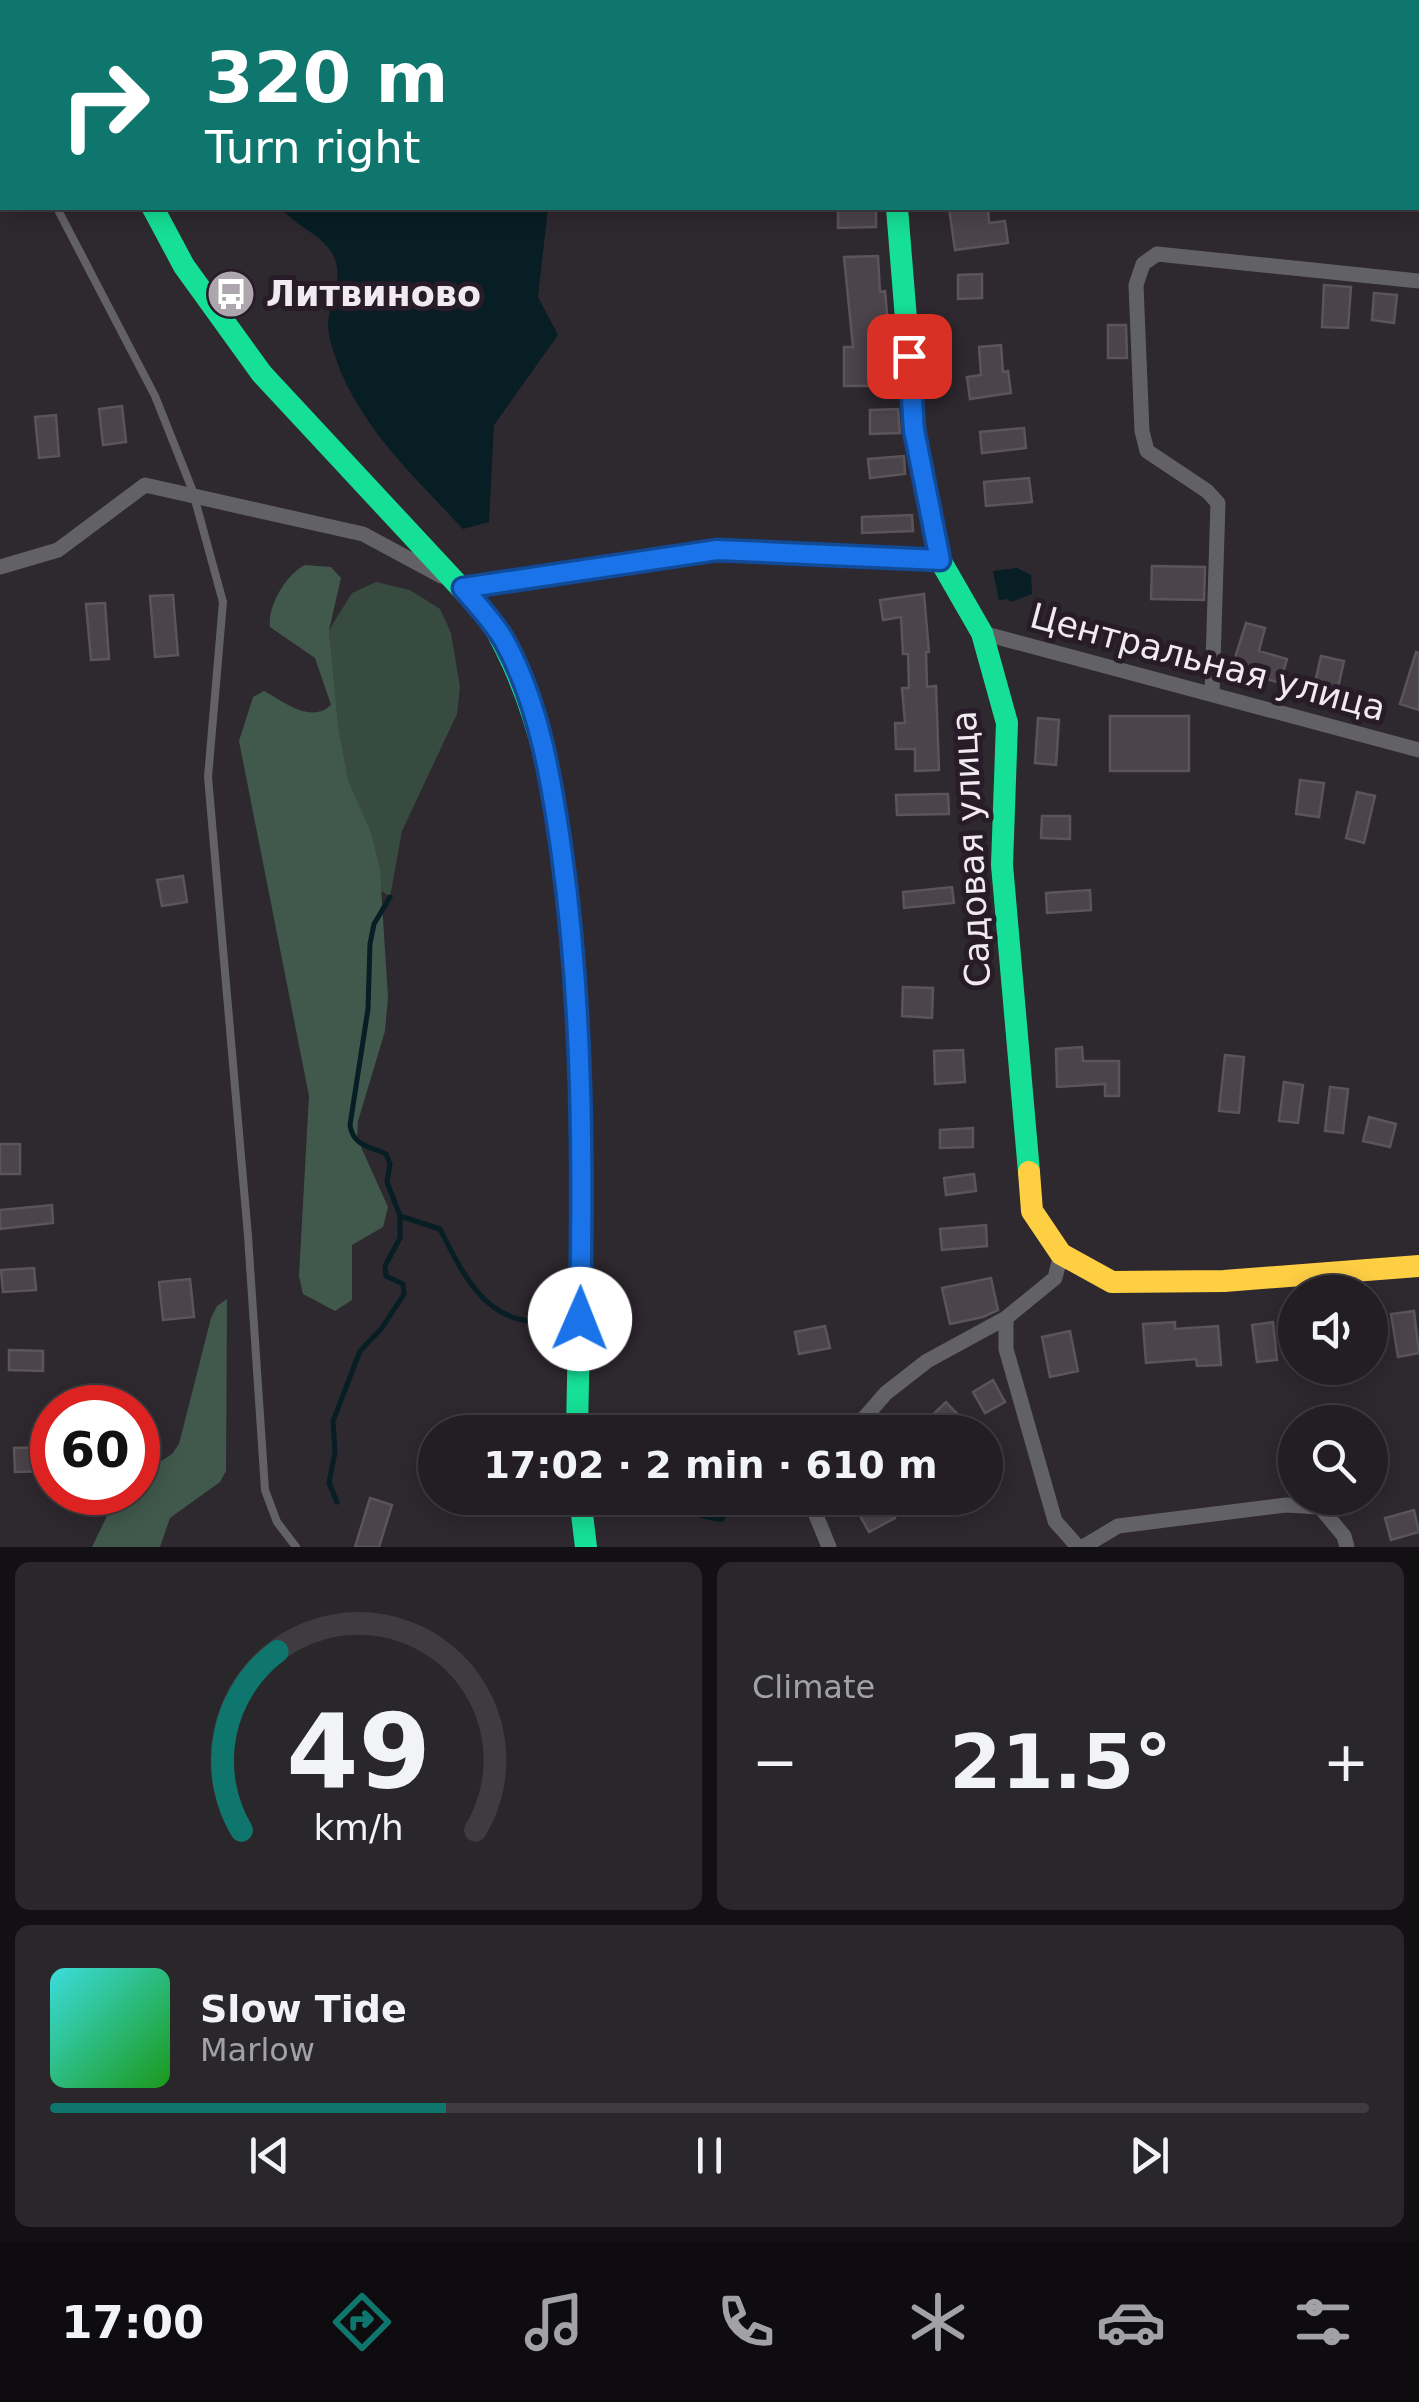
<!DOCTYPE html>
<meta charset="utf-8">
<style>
:root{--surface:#221e23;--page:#2a272b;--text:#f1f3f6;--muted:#a2a2a6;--line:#3f3c41;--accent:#0f766e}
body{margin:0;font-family:"DejaVu Sans",sans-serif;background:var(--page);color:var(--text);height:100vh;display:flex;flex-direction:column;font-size:38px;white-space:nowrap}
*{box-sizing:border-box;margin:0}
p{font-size:32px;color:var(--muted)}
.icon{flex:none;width:55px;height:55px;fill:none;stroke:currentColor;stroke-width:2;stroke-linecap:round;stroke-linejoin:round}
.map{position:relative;height:1547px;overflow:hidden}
.drawer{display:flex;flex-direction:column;gap:15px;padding:15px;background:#131013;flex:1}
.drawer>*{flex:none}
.guide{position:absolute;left:0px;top:0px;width:1420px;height:210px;box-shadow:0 5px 25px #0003,0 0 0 2px var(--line);background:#0f766e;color:#fff;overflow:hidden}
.buttons{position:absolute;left:1278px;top:1275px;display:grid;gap:20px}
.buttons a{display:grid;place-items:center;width:110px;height:110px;border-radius:50%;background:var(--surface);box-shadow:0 5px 25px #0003,0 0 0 2px var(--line);font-size:50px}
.speed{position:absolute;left:30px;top:1385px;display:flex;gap:20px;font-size:50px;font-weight:700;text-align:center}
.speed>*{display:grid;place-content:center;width:130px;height:130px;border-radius:50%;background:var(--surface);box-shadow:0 5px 25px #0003,0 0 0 2px var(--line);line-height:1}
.speed .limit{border:15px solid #d22;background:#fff;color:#111}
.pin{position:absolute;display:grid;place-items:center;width:85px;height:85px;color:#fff;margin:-42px;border-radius:20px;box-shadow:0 5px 15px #0006}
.me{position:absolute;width:110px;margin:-55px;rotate:1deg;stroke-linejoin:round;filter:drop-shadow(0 0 8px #0008)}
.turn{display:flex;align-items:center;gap:35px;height:210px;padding:0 40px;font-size:45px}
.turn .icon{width:130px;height:130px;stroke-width:2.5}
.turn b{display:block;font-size:70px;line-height:85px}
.big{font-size:75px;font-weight:800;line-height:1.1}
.drawer .card{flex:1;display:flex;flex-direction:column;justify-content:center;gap:15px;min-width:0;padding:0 35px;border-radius:15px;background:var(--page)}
.drawer .dial{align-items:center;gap:0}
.dial svg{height:260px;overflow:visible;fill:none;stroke:var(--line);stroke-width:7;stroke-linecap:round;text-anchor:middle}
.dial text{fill:var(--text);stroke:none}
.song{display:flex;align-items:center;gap:30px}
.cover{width:120px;height:120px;border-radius:15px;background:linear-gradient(135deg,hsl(180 70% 55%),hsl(120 70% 35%))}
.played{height:10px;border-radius:5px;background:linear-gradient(90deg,var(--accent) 30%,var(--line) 30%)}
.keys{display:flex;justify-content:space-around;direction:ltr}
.heat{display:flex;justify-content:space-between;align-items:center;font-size:55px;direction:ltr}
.drawer .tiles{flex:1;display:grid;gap:15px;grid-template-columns:1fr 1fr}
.card:last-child{grid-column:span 2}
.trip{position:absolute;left:418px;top:1415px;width:585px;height:100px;border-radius:50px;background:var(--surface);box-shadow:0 5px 25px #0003,0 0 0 2px var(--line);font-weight:800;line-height:100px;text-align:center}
.tab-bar{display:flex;height:160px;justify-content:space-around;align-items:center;background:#0e0c0e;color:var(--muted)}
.tab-bar .icon{width:70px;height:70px}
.tab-bar .selected{color:var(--accent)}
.tab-bar b{font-size:45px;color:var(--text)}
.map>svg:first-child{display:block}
.green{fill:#384b40}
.forest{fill:#41594c}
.water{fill:#061e24}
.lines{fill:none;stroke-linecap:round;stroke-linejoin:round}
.stream{stroke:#061e24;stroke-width:5}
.building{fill:#4b444b;stroke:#5b555a;stroke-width:2.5}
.lane{stroke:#626266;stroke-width:8}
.street{stroke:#626266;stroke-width:15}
.fast{stroke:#16e098;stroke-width:22}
.slow{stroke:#ffcf43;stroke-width:22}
.route-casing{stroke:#114b97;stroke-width:25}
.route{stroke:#1a73e8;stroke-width:18}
.labels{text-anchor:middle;stroke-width:10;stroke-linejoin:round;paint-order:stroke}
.poi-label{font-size:35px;font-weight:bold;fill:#f2eaf3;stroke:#271c28;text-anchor:start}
.street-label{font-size:35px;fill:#f2eaf3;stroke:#271c28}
</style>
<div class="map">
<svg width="1419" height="1547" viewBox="0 0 1419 1547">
<rect width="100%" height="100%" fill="#2e282f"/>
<path class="green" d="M376 582 410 590 440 609 451 633 460 687 457 714 402 831 390 897 372 884 334 748V690L329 630 352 593Z"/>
<path class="forest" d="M305 565 331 567 341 578 329 630 338 727 348 780 371 833 380 870 388 998 385 1031 358 1121 357 1138 388 1207 383 1227 352 1245V1300L335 1311 303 1294 299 1276 309 1096 239 741 253 697 264 691C285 702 310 724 331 705L315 658 270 627C267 607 286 574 305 565Z
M227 1299 226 1471 220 1482 170 1518 160 1547H92L118 1493 138 1492V1476L172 1454 179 1444 211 1318 217 1306Z"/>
<path class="water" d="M281 208H548L538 297 558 335 494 425 489 522 463 529C409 471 347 415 329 335 323 307 348 280 332 253 320 233 295 226 281 208Z
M1017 568 1031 575 1032 594 1011 602 1007 599 999 600 993 571Z
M662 1498H729L730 1507 723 1522C699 1520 682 1511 662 1498Z"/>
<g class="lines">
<path class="stream" d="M390 897 374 924 370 944 368 1009 350 1125C353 1146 369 1146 386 1154L390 1164 387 1182 400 1216 440 1229C459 1266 481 1317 530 1321
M337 1502 329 1483 335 1452 333 1421 360 1351 382 1328 404 1294 403 1284 386 1276 385 1266 400 1238V1216"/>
</g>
<path class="building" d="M876 208V227L838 228V209Z
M949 208H988L989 223 1005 221 1008 243 955 250Z
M878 256 880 292 885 291 889 336 888 386H844V347H853L844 257Z
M982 274V298L958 299V275Z
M1324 285 1351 287 1348 328 1322 327Z
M1374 293 1397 295 1394 323 1372 320Z
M1108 325H1126L1127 358H1108Z
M1001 345 1003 372 1008 371 1011 393 970 399 967 377 981 375 979 347Z
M122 406 126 442 103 445 99 409Z
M898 409 900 433 870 434V410Z
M56 415 59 456 39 458 35 417Z
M1024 428 1026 448 982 453 980 432Z
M904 456 905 474 870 478 868 459Z
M1029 478 1032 502 986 506 984 482Z
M912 515 913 531 862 533V517Z
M1152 566 1205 567 1204 600 1151 599Z
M924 594 929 652H926L927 687 936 686 939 770 915 771V749H896L895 723H905L902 688H909L908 654H903L901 617 883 620 880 600Z
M173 595 178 655 155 657 150 596Z
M105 603 109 659 91 660 86 604Z
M1246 623 1265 628 1259 651 1287 659 1280 683 1260 677 1263 669 1234 661Z
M1416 652 1419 653V710L1400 704Z
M1321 656 1344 661 1336 697 1313 691Z
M1110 716H1189V771H1110Z
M1038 718 1059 720 1056 765 1035 763Z
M1300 780 1324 783 1319 817 1296 814Z
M1357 792 1375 796 1364 843 1346 838Z
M942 794H948L949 814 897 815 896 795Z
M1042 816H1070V839L1041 838Z
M183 876 187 902 162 906 157 880Z
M952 887 954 903 904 908 903 892Z
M1090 890 1091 910 1047 913 1046 893Z
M903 987 933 988 932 1018 902 1016Z
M1082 1047 1083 1061H1119V1096H1105V1084L1057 1087 1056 1049Z
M963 1050 965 1082 935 1084 934 1051Z
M1225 1055 1244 1057 1239 1113 1219 1111Z
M1284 1082 1303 1085 1298 1123 1279 1121Z
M1330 1087 1348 1089 1343 1133 1325 1131Z
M1369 1117 1396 1124 1390 1147 1363 1141Z
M973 1128V1147L940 1148V1130Z
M0 1144H20V1174H0Z
M974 1174 976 1191 946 1195 944 1178Z
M52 1205 53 1223 0 1229V1210Z
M986 1225 987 1246 942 1250 940 1229Z
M34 1268 36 1290 3 1292 1 1270Z
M991 1278 998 1310 983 1317 950 1324 942 1288Z
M190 1279 194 1317 163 1320 159 1282Z
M1414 1311 1419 1353 1398 1357 1391 1314Z
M1175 1322V1329L1218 1326 1221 1365 1197 1366 1196 1359 1146 1363 1143 1324Z
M1273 1322 1277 1360 1257 1362 1252 1325Z
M825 1326 830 1348 799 1354 795 1332Z
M1070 1331 1078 1371 1050 1377 1042 1337Z
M9 1350 43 1351V1371L9 1370Z
M993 1380 1005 1402 985 1413 973 1392Z
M946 1402 966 1423 950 1432H937L926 1421Z
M50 1447 51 1471 15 1472 14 1448Z
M370 1498 392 1505 379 1547H355Z
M868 1498H884L895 1518 869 1532 854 1505Z
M1414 1510 1419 1532 1391 1540 1385 1518Z"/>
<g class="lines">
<path class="lane" d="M0 38 2 52
M57 208 155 396 192 489 223 602 208 777 248 1236 265 1490 277 1522 296 1547"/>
<path class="street" d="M881 0 882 2
M0 567 58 550 145 485 363 534 441 576
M461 587 717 550 940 560
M982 633 1419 750
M1212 694 1218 503 1207 491 1147 451 1142 431 1136 285 1143 264 1157 254 1419 281
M1006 1318V1349L1055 1521 1078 1547
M852 1432 886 1393 927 1361 1006 1318 1055 1278 1061 1254
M809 1498 829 1547
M1083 1547 1118 1526 1286 1505 1320 1507 1344 1536 1347 1547"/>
<path class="fast" d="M104 0V2
M153 208 184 266 262 374 489 618C551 721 564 843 573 961 585 1118 580 1275 577 1432
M897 208 915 430 940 560 982 633 1007 723 1002 865 1029 1172
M580 1498 586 1547"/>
<path class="slow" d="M1029 1172 1032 1211 1061 1254 1112 1282 1224 1281 1419 1266"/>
</g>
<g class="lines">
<g class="route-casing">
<path id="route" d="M580 1319C583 1164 583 1009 562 855 552 784 540 706 505 642 494 622 478 606 463 588L717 550 940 560 914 430 909 356"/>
</g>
<use href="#route" class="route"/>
</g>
<defs>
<g id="bus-disc" transform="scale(2.5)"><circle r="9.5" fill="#ada6ae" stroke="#271c28"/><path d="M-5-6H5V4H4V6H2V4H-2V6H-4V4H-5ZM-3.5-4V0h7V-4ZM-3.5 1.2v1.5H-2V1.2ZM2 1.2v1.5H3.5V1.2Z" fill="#fff"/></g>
</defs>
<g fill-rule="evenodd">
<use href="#bus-disc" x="231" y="294"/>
</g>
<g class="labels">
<g class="poi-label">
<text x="266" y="306">Литвиново</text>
</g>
<g class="street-label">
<text transform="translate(1208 662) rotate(15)" y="12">Центральная улица</text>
<text transform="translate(971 849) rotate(-93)" y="12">Садовая улица</text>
</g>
</g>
</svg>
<div class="buttons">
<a><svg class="icon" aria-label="sound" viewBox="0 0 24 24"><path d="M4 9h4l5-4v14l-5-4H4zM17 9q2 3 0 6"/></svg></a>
<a><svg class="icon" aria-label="search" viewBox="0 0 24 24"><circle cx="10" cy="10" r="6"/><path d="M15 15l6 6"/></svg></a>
</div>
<div class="speed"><div class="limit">60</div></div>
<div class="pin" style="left:909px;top:356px;background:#d93025"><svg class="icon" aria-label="arrive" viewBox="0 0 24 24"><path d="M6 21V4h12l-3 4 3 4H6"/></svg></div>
<svg class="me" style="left:580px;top:1319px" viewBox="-20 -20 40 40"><circle r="19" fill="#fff"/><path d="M0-13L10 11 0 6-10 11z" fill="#1a73e8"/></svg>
<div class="trip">17:02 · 2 min · 610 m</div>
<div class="guide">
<div class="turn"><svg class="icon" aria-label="right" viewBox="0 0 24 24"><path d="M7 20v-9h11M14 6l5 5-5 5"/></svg><div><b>320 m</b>Turn right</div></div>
</div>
</div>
<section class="drawer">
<div class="tiles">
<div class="card dial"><svg viewBox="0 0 100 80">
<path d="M14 69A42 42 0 1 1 86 69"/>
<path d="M14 69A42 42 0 0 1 25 14" stroke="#0f766e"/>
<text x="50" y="56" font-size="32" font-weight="700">49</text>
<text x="50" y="72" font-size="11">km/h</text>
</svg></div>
<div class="card"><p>Climate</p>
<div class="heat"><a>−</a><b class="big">21.5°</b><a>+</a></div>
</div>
<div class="card">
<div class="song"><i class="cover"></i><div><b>Slow Tide</b><p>Marlow</p></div></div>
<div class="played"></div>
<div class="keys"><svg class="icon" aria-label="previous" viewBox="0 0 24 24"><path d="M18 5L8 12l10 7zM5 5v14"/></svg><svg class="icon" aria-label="pause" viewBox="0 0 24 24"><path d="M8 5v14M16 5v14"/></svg><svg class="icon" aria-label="next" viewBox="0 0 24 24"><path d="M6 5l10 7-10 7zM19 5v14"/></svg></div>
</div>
</div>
</section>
<nav class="tab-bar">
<b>17:00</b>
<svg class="icon selected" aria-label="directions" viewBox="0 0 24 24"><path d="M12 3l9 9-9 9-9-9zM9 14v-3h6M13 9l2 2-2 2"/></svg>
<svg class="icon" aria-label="music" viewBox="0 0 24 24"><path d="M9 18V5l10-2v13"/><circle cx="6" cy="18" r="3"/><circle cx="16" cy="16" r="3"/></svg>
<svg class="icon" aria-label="phone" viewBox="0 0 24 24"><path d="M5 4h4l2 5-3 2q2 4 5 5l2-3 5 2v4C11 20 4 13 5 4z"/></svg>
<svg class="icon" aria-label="climate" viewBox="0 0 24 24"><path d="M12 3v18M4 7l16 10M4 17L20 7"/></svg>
<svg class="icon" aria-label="car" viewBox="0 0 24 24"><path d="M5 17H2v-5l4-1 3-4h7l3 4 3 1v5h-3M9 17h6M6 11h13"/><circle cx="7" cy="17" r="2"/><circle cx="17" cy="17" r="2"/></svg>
<svg class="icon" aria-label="filters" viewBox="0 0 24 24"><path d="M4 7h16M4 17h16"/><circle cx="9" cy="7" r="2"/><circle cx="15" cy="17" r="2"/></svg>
</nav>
